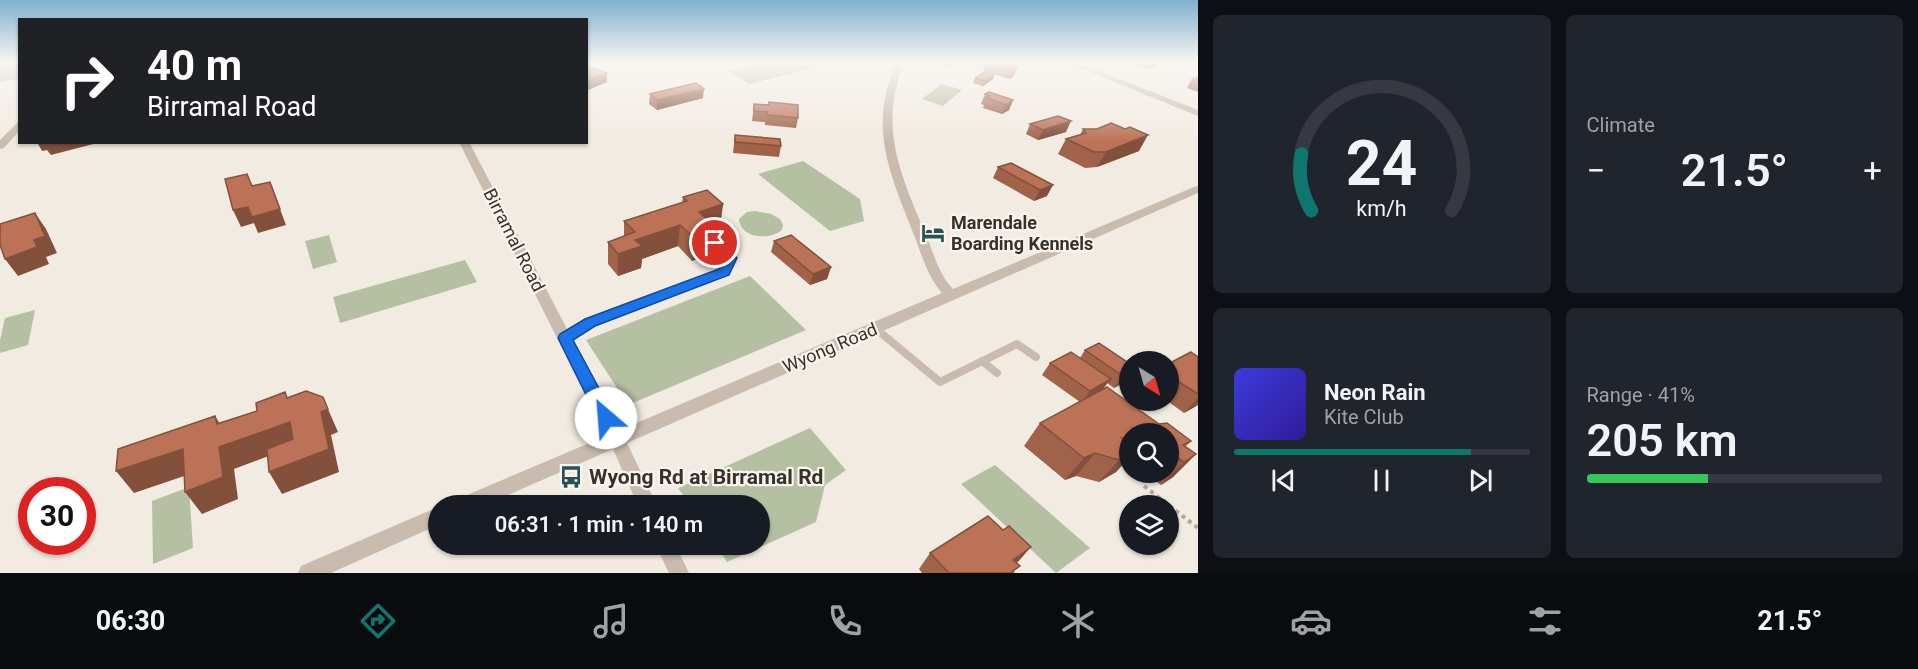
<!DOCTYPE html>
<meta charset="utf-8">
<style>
:root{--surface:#171b24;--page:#20242c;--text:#f1f3f6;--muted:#9ea1a6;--line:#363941;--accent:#0f766e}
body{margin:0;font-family:Roboto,sans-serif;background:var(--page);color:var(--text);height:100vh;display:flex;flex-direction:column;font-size:22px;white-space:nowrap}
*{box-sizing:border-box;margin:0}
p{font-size:20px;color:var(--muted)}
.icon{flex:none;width:33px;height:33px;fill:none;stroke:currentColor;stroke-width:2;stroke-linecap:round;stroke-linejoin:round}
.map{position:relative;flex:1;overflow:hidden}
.sheet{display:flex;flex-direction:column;gap:15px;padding:15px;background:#0d0f14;width:720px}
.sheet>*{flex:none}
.guide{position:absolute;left:18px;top:18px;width:570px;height:126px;border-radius:0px;box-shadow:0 2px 4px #0004;background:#202124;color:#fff;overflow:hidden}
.needle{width:39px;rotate:143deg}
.fabs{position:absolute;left:1119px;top:351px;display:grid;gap:12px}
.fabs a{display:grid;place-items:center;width:60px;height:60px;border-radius:50%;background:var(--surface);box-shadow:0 2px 4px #0004;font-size:30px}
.speed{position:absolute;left:18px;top:477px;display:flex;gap:12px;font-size:30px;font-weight:700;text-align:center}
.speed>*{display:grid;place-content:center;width:78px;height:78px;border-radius:50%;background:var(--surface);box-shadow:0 2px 4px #0004;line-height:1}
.speed .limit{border:9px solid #d22;background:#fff;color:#111}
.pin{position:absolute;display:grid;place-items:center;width:51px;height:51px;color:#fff;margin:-26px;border:3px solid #fff;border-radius:50%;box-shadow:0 2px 6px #0007}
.me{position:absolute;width:66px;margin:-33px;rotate:333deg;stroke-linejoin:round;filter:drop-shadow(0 0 4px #0008)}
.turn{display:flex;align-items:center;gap:21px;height:126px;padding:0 30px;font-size:27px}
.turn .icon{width:78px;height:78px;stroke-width:2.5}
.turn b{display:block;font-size:42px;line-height:51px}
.big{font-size:45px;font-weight:600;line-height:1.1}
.sheet .widget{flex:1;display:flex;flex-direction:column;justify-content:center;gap:9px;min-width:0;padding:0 21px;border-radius:9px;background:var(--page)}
.sheet .dial{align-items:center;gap:0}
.dial svg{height:156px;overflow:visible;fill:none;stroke:var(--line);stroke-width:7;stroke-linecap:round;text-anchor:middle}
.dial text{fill:var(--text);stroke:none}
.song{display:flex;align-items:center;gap:18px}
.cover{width:72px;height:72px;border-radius:9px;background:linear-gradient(135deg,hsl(240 70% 55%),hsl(250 70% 35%))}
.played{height:6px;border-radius:3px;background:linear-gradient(90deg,var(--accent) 80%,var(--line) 80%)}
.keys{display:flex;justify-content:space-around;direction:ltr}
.heat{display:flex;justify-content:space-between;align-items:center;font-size:33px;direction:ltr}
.charge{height:9px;border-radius:4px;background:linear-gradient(90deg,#34c759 41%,var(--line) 0)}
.sheet .tiles{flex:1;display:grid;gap:15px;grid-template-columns:repeat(2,1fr)}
.trip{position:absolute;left:428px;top:495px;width:342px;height:60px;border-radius:30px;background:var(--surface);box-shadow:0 2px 4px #0004;font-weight:600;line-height:60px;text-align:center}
.tabs{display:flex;height:96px;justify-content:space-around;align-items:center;background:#090b0e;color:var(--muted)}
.tabs .icon{width:42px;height:42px}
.tabs .on{color:var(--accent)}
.tabs b{font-size:27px;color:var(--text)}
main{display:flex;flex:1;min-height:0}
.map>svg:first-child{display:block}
.green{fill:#b5c0a3}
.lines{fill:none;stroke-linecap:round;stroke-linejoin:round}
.path{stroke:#b5a699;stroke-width:4;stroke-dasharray:4 4;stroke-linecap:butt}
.service-far1{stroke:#c9bcaf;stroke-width:6}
.service{stroke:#c9bcaf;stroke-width:8}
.minor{fill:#c9bcaf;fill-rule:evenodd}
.wall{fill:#a1624a}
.shaded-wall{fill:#83503c}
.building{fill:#bb7256;stroke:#83503c;stroke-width:1.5}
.route{fill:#1a73e8;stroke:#114b97;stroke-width:1.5}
.labels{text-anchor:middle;stroke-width:4.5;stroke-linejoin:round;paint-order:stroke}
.poi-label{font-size:18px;font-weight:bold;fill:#39302c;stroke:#f9f5ee;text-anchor:start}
.street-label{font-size:18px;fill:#39302c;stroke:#f9f5ee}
.near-poi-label{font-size:21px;font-weight:bold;fill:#39302c;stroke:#f9f5ee;text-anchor:start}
</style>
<main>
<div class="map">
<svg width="1198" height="573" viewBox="0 0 1198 573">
<rect width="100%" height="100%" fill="#f2ebe2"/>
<path class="green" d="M0 62H19V79L0 82Z
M768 62H809L819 67 749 84 728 71Z
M942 84 962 90 943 106 922 99Z
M803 161 860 199 864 221 830 231 758 174Z
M755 211 771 214 780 219 783 225 782 230C769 241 740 238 739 219L747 212Z
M329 235 337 262 313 269 305 241Z
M465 260 477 282 340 323 333 297Z
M750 276 806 330 628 405 586 340Z
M35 310 28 345 0 353V340L5 318Z
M810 428 846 470 825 485 816 522 727 562 716 545 759 544V506L690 505 678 488Z
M995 465 1090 548 1056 573 961 484Z
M189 487 193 548 153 564 152 501Z"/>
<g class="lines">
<path class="path" d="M1144 486 1198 528"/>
<path class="service-far1" d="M715 242 730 258 729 261"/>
<path class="service" d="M875 328 940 382 1017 344 1036 357
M565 338 590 323 724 272 729 260
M982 361 997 373"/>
<path class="minor" d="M897 62H905C877 126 901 175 926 235 934 254 939 275 953 289L1194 187 1198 186V193L627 443 657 506H638L613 449 483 506H453L455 500 606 436 459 142H469L620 430 942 293C928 277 922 256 914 235 890 174 867 126 897 62Z
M1065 62H1076L1198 110V116Z
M20 120V130L4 148 0 149V140Z
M438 507V525L331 573H298L301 566Z
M655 544H675L689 573H669Z"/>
</g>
<path class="wall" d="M943 62H954L948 67 942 65Z
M987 62 1018 66 1014 75 1010 79 983 71Z
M1129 62H1159L1157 66 1148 69Z
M1198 77V92L1187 88 1192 78Z
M975 78 993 79 983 86 973 83Z
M650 94 703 98 657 110 649 104Z
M985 94 1013 100 1009 110 1002 114 983 108 984 105 981 104Z
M754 104 798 118 796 128 765 125V122L752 121Z
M1030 124 1066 132 1038 140 1026 134Z
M1083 129 1139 151 1097 167 1085 168 1058 154 1066 139 1080 135Z
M735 135 781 146 779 157 733 153Z
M1011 163 1047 196 1034 201 993 178 998 167Z
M683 197 723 204 720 226 716 227 719 230 715 252 692 261 678 246 642 259 641 268 618 276 608 264V242L624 236V221L682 203Z
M774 241 831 267 827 279 810 285 771 252Z
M1099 343 1130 364V378L1127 381 1114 388 1107 383 1103 389 1107 387 1159 424 1167 423 1191 441 1185 447 1196 454 1173 477 1161 485 1143 472H1168V434H1130V463L1126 461 1116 472 1099 482 1076 476 1065 480 1024 446 1040 423 1080 402 1042 375 1050 363 1071 352 1080 358 1085 350Z
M1198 357V405L1184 413 1166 400H1168V364Z
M930 553 1017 564 1014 573H922L919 569Z"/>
<path class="shaded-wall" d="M1151 62H1159L1157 66 1148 69Z
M1018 66 1014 75 1010 79 1014 69Z
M607 73V82L586 91V81Z
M994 75 993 79 983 86 985 81Z
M704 89 703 98 657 110V100Z
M1013 100 1009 110 1002 114 1006 105Z
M1071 121 1066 132 1038 140 1043 130Z
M1148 135 1139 151 1097 167 1106 152Z
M37 142H101L51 155 47 150 42 151Z
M270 182 286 225 258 233 254 223 241 227 233 210Z
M1053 185 1047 196 1034 201 1040 190Z
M723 204 720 226 697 234 699 212Z
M35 213 46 229 57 253 46 257 49 264 18 276 5 259 34 240Z
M680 225 678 246 642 259 641 268 618 276V254L635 240Z
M719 230 715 252 692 261 695 239Z
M831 267 827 279 810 285 813 274Z
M1130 373V378L1127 381 1114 388 1123 376Z
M1111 379 1101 391 1081 403 1090 391Z
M1198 398V405L1184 413Z
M328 409 338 432 331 435 339 472 282 494 269 472 321 412Z
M215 416 229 438 290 422 301 444 234 469 238 499 202 514 185 492 219 447 217 424Z
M183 449 199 471 134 493 116 471Z
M1095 453 1076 476 1065 480 1084 458Z
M1130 454V457L1116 472 1099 482 1119 460Z
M1196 454 1173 477 1161 485 1184 462Z
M1031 547 1017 563 1013 560Z"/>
<path class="building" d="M987 62H1002L1018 66 1014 69Z
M594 68 607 73 586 81V71Z
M984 72 994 75 985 81 975 78Z
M696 83 704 89 657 100 650 94Z
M989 92 1013 100 1006 105 987 98 990 96 985 94Z
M769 102 798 105V118L767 115V112L754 111V104L769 105Z
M1058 116 1071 121 1043 130 1030 124Z
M1111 123 1125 129 1130 127 1148 135 1106 152H1094L1066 139 1086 133 1083 129H1097Z
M735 135 780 139 781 146 735 142Z
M1011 163 1053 185 1040 190 998 167Z
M247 174 252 186 270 182 280 209 252 217 248 207 233 210 225 179Z
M707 190 723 204 699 212 719 230 695 239 680 225 635 240 642 246 618 254 608 242 635 232 624 221 687 201 683 197Z
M35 213 45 236 34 240 37 247 5 259 0 245V224Z
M791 235 831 267 813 274 774 241Z
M1099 343 1130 364V373L1123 376 1085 350Z
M1071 352 1111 379 1090 391 1050 363Z
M1191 352 1198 357V394L1168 375V364Z
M1107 387 1159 424 1167 423 1191 441 1183 445 1196 454 1184 462 1168 452V434H1139L1132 429 1133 434H1130V439L1122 438 1130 444V454L1119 460 1095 453 1084 458 1040 423Z
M306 391 323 397 328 409 321 412 329 449 269 472 267 449 293 439 290 422 219 447 223 477 185 492 183 449 116 471 118 449 215 416 217 424 257 411 256 403 285 392 287 398Z
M988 516 1003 530 1009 526 1031 547 1013 560 1020 566 1010 573H949L930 553Z"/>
<linearGradient id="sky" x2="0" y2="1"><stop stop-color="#7fb0d0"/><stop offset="0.44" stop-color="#f9f6f2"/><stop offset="1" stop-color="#f9f6f2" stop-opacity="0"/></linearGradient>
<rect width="1198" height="142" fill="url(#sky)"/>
<path class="route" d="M715 239 719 240 737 258 729 275 595 326 573 340 615 418 612 423 606 425 600 423 558 338 560 334 585 319 719 269 724 259 709 243Z"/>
<defs>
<g id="hotel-bare" transform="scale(1.8)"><path d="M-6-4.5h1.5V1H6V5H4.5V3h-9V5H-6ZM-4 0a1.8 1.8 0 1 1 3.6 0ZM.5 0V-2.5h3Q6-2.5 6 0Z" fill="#255257" stroke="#f9f5ee" stroke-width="2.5" paint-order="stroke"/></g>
<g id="bus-bare" transform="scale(1.8)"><path d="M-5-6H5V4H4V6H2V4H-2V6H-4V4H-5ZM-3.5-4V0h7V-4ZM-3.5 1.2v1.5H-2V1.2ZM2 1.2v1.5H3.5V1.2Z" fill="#255257" stroke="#f9f5ee" stroke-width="2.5" paint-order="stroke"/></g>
</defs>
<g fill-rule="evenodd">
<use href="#hotel-bare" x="933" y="233"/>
<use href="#bus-bare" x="571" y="477"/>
</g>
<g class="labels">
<g class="poi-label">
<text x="951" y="229">Marendale<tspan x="951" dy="21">Boarding Kennels</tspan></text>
</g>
<g class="street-label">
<text transform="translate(514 240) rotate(63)" y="6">Birramal Road</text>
<text transform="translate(830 348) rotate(-23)" y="6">Wyong Road</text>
</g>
<g class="near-poi-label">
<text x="589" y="484">Wyong Rd at Birramal Rd</text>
</g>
</g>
</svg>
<div class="fabs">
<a><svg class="needle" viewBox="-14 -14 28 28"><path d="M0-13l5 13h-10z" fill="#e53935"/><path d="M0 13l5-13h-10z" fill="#9ea1a6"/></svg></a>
<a><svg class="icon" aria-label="search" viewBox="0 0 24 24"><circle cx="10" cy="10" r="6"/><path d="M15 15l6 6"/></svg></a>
<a><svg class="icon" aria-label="layers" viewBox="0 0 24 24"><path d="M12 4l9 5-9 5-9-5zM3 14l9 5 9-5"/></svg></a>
</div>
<div class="speed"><div class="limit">30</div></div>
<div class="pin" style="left:715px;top:243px;background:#d93025"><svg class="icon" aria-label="arrive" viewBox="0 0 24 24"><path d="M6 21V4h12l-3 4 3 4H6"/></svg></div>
<svg class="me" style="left:606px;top:418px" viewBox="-20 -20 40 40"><circle r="19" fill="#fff"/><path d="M0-13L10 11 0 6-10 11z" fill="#1a73e8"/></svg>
<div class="trip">06:31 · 1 min · 140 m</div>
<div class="guide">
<div class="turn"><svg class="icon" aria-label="right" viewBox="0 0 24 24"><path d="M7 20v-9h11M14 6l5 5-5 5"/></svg><div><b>40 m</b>Birramal Road</div></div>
</div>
</div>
<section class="sheet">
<div class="tiles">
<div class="widget dial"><svg viewBox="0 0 100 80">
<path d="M14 69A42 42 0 1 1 86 69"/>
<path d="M14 69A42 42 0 0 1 9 40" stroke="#0f766e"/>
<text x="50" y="56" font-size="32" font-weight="700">24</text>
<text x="50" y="72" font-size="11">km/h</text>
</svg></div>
<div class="widget"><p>Climate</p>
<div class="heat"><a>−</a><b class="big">21.5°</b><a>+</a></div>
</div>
<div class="widget">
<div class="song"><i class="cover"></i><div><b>Neon Rain</b><p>Kite Club</p></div></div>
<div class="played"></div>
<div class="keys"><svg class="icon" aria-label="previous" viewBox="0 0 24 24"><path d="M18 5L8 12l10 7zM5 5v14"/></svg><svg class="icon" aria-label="pause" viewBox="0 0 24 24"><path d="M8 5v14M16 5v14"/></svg><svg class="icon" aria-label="next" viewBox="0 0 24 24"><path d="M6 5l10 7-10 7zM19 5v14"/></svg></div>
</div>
<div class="widget"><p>Range · 41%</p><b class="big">205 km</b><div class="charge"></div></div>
</div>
</section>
</main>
<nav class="tabs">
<b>06:30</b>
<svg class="icon on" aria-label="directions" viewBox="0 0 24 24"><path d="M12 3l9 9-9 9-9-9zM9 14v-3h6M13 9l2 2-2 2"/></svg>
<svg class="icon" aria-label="music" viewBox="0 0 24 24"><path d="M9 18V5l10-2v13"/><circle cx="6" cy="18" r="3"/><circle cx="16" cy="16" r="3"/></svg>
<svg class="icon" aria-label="phone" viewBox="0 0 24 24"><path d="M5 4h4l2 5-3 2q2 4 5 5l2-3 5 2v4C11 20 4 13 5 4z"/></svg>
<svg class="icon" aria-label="climate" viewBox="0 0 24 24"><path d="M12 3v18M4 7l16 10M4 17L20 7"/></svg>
<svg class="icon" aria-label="car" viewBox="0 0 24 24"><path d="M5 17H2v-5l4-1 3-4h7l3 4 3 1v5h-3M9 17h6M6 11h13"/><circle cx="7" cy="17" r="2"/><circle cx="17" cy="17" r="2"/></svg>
<svg class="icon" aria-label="filters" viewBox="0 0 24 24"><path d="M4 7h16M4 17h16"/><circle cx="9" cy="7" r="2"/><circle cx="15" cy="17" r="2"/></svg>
<b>21.5°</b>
</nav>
